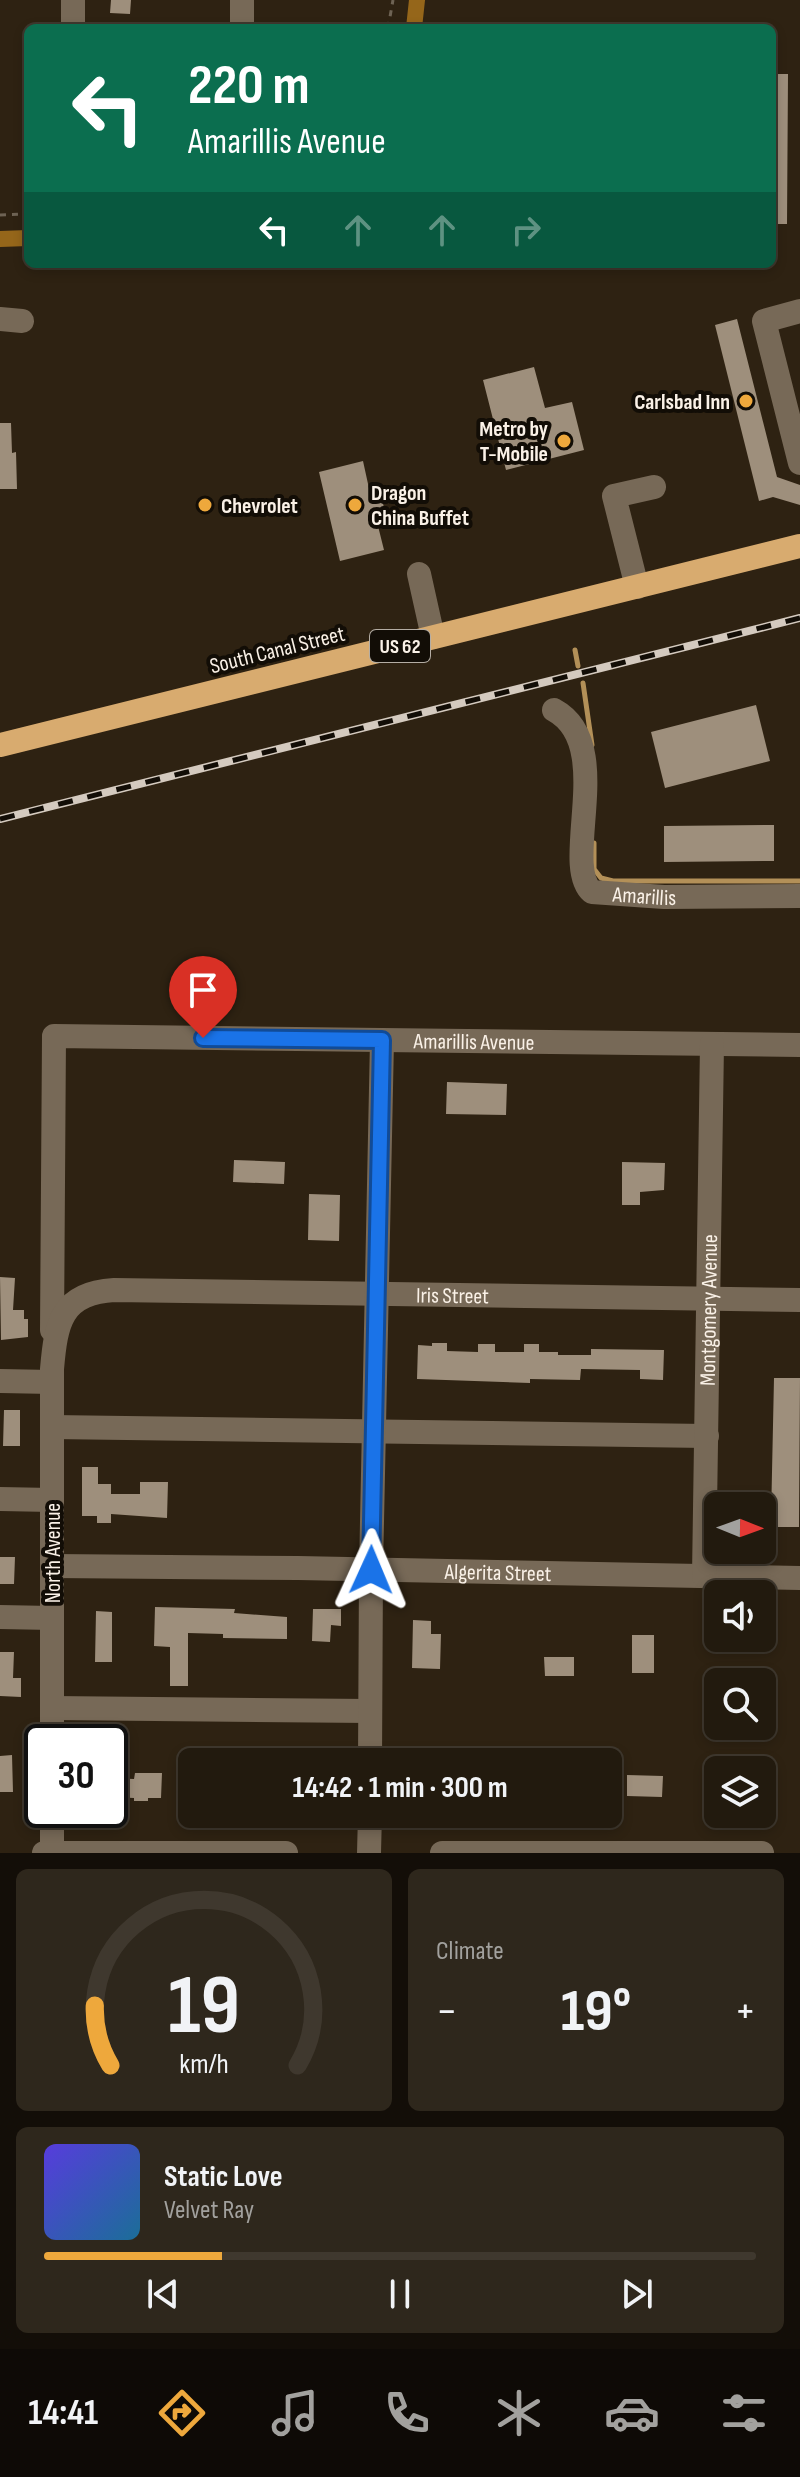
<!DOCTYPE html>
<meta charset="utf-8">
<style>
:root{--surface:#221a0e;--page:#2e271c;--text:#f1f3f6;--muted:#a2a19e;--line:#3f382e;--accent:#eea83c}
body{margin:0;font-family:"Sofia Sans Condensed",sans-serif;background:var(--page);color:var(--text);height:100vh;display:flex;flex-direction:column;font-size:30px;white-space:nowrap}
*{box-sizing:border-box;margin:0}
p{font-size:26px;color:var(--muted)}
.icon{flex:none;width:44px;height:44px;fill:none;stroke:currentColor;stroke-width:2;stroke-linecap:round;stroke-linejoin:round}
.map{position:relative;height:1853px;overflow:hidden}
.panel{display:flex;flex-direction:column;gap:16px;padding:16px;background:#130e08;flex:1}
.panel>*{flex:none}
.hud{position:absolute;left:24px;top:24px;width:752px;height:244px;border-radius:12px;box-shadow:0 4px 12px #0003,0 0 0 2px var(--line);background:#0b6e4f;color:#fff;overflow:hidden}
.needle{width:52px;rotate:91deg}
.fabs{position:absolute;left:704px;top:1492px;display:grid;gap:16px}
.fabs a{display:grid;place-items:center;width:72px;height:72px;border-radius:12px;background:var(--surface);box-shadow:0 4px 12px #0003,0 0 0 2px var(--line);font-size:40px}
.speed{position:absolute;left:24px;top:1724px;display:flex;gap:16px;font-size:40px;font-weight:700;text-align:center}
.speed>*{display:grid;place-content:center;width:104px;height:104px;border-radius:50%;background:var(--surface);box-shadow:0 4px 12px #0003,0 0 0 2px var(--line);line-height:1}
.speed .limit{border:4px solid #111;border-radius:12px;background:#fff;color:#111}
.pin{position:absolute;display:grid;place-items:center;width:68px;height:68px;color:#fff;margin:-82px -34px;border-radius:50% 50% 50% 0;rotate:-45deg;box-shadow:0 0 8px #0007}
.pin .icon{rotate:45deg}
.me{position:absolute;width:88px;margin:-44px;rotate:1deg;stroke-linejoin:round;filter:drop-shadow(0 0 6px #0008)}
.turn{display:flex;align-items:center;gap:28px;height:168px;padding:0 32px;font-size:36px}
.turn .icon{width:104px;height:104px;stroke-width:2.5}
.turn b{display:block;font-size:56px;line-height:68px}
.lanes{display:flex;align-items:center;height:76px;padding:0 32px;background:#0003;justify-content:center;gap:40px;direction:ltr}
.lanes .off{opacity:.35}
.big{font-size:60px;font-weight:700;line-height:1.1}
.panel .card{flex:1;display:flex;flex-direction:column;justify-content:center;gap:12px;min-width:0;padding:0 28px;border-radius:12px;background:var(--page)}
.panel .dial{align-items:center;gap:0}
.dial svg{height:208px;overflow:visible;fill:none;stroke:var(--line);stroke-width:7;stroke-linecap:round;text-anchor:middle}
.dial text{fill:var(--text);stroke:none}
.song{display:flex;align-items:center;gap:24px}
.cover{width:96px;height:96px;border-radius:12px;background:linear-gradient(135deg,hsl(250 70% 55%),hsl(200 70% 35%))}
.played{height:8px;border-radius:4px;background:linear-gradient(90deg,var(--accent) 25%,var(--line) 25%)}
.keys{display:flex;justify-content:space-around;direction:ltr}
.heat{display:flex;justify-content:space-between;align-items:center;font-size:44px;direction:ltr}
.panel .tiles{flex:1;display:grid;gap:16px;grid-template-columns:1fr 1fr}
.card:last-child{grid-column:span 2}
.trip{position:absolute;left:178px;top:1748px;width:444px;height:80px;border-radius:12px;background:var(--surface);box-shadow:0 4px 12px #0003,0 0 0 2px var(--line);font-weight:700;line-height:80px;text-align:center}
.tabs{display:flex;height:128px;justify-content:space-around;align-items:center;background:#0e0a06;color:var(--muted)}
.tabs .icon{width:56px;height:56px}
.tabs .on{color:var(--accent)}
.tabs b{font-size:36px;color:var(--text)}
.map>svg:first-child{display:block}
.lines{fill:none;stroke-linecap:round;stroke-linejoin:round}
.stream{stroke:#b39058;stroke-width:5}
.canal{stroke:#95661a;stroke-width:16}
.building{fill:#9e8f7c}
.path{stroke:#6e6354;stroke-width:3;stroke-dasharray:6 6;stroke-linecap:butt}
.minor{stroke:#776957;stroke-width:24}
.highway{stroke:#d8ab6f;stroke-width:24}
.rail-casing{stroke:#d4cabf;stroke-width:8}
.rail{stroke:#120d06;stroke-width:5;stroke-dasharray:15;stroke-linecap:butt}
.route-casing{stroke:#114b97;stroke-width:20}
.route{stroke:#1a73e8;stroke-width:14}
.poi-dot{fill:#eea83c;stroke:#120d06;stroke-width:3}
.labels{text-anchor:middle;stroke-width:8;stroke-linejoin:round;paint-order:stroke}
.shield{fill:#120d06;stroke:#b4ada4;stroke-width:2}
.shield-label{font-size:20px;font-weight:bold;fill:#faf1e7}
.poi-label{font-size:22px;font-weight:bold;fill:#faf1e7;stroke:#120d06;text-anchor:end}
.street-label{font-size:22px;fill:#faf1e7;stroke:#120d06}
</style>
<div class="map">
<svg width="800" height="1853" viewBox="0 0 800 1853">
<rect width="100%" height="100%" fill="#2e2212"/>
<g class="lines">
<path class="stream" d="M575 650 578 666
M583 683 592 745
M594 843V869L601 878 613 881H800"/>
<path class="canal" d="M414 28 417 0
M0 239 28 238"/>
</g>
<path class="building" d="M111 0H131L130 14 110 13Z
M772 74H788L787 224H772Z
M737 319 777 477 800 485V505L773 497 759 501 715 325Z
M534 367 545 408 572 402 584 450 506 470 483 380Z
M0 423H11L12 453 16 452 17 489H0Z
M363 461 370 493 380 491 386 516 376 518 384 550 340 561 319 472Z
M756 705 770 761 665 788 651 732Z
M774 825V861L664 862V826Z
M447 1082 507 1084 506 1115 446 1114Z
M234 1160 285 1162 284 1184 233 1182Z
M622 1162 665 1163 664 1190 640 1192V1205H622Z
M309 1194 340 1195 339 1241 308 1240Z
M0 1277 15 1278 13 1310H24V1319H28V1337L1 1340Z
M432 1343H447V1351L478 1352V1344H495V1352H524V1344H539V1352H558V1355H591V1349L664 1350 663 1380 640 1379V1370L581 1369 580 1380 530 1379V1383L417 1379 418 1345 432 1346Z
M774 1378H800L799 1527H777L778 1519H771Z
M4 1410H20V1446H3Z
M82 1467H98V1484H111V1494H140V1482H168L167 1518 111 1514V1523H97V1516H82Z
M0 1557H15L14 1584H0Z
M155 1607 235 1609 234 1613 287 1617V1639L223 1638V1634L188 1633V1686H170V1647L154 1646Z
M313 1609H341V1626L331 1625 330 1642 312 1641Z
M96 1611 112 1612V1662H95Z
M413 1620 431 1621V1634H441L440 1669 412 1668Z
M632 1635H654V1673H632Z
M0 1652H14L13 1678H21V1697L0 1696Z
M544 1657H574V1676H545Z
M416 1748H436V1762H416Z
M12 1755 13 1792H0V1756Z
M135 1773H162L161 1798H148V1801H134V1798L110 1797V1778L134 1779Z
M627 1775 663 1776 662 1797 627 1796Z"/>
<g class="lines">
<path class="path" d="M388 28 393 0
M0 215 28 214"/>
<g class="minor">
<path d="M73 28V0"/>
<path d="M242 28V0"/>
<path d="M800 311 764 321 800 463"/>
<path d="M0 319 22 321"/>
<path d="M419 574 433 637"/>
<path d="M637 587 614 496 654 487"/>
<path id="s1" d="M554 710C617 744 560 864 592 892L664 897 800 896"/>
<path id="s2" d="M52 1330 54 1036 800 1045"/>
<path d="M0 1381 52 1382"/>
<path d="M52 1427 707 1436"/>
<path d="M0 1499 52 1500"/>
<path id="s3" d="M52 1566 298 1568 800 1578"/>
<path id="s4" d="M704 1576 712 1044"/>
<path d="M0 1617 52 1618"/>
<path d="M52 1708 370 1711"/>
<path id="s5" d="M52 1742V1369C56 1323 61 1293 114 1290L800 1300"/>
<path d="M370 1762 371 1570 382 1040"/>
<path d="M44 1853H286"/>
<path d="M52 1853V1810"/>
<path d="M369 1853 370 1814"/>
<path d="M442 1853H762"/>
</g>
<path class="highway" d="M0 745 800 546"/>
<g class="rail-casing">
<path id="rail" d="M0 819 800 618"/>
</g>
<use href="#rail" class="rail"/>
</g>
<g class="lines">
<g class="route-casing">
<path id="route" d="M203 1038 382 1040 371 1570"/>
</g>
<use href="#route" class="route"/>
</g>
<g class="poi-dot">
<circle cx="746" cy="401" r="8"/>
<circle cx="564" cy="441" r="8"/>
<circle cx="205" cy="505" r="8"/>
<circle cx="355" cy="505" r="8"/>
</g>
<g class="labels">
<rect class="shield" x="370" y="630" width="60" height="32" rx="6"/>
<g class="shield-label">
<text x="400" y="653">US 62</text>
</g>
<g class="poi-label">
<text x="730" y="409">Carlsbad Inn</text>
<text x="548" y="436">Metro by<tspan x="548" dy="25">T-Mobile</tspan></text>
<text x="371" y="500" text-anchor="start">Dragon<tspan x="371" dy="25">China Buffet</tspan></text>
<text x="221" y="513" text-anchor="start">Chevrolet</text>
</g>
<g class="street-label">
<text transform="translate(277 649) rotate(-14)" y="8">South Canal Street</text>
<text dy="8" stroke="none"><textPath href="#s1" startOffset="248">Amarillis</textPath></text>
<text dy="8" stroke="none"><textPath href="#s2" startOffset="714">Amarillis Avenue</textPath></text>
<text dy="8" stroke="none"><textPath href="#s5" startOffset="826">Iris Street</textPath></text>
<text dy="8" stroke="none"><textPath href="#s4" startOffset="266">Montgomery Avenue</textPath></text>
<text transform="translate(52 1553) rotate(-90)" y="8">North Avenue</text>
<text dy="8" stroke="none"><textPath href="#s3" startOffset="446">Algerita Street</textPath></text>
</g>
</g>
</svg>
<div class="fabs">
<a><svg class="needle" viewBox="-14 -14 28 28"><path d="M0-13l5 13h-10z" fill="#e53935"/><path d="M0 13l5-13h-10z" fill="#a2a19e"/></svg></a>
<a><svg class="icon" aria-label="sound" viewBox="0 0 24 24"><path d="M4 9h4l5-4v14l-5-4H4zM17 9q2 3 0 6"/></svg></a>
<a><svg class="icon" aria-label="search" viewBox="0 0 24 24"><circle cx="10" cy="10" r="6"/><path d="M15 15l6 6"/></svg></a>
<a><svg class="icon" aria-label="layers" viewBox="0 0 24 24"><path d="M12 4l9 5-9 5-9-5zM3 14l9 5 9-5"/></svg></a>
</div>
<div class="speed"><div class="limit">30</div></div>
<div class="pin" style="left:203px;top:1038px;background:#d93025"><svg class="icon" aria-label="arrive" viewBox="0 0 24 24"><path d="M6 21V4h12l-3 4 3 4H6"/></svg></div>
<svg class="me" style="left:371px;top:1570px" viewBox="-20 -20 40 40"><path d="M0-17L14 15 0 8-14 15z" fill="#1a73e8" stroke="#fff" stroke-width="4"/></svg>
<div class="trip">14:42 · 1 min · 300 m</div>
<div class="hud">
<div class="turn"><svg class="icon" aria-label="left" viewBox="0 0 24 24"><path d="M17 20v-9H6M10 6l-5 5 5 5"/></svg><div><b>220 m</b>Amarillis Avenue</div></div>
<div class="lanes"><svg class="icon" aria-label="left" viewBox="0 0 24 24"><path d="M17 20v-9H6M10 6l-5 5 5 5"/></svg><svg class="icon off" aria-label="ahead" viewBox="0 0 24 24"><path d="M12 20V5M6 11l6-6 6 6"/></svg><svg class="icon off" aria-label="ahead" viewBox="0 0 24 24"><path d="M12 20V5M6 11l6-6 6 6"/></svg><svg class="icon off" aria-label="right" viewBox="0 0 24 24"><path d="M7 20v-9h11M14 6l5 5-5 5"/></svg></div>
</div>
</div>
<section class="panel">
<div class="tiles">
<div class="card dial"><svg viewBox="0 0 100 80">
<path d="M14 69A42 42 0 1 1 86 69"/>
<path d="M14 69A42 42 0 0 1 8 46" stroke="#eea83c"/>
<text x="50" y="56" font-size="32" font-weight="700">19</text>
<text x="50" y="72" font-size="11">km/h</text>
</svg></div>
<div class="card"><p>Climate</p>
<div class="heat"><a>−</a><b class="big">19°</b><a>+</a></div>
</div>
<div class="card">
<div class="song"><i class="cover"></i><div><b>Static Love</b><p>Velvet Ray</p></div></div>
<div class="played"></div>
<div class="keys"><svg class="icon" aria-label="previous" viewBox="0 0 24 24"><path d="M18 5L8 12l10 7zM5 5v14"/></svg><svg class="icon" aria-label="pause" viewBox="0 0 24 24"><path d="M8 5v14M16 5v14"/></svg><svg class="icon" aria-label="next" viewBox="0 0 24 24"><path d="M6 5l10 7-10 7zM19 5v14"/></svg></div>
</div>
</div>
</section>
<nav class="tabs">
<b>14:41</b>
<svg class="icon on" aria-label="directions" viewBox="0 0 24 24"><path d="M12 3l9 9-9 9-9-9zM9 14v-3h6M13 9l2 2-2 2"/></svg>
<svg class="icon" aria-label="music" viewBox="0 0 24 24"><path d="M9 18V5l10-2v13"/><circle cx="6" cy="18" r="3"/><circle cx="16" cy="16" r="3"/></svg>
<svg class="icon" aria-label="phone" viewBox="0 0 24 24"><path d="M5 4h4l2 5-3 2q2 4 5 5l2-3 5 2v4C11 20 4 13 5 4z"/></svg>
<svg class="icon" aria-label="climate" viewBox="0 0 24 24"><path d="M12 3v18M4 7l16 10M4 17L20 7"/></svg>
<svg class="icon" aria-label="car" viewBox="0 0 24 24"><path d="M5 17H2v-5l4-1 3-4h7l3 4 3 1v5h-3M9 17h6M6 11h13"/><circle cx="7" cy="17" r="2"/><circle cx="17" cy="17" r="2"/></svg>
<svg class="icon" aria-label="filters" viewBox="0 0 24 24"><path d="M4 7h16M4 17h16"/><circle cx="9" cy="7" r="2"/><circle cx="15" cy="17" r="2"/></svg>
</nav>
